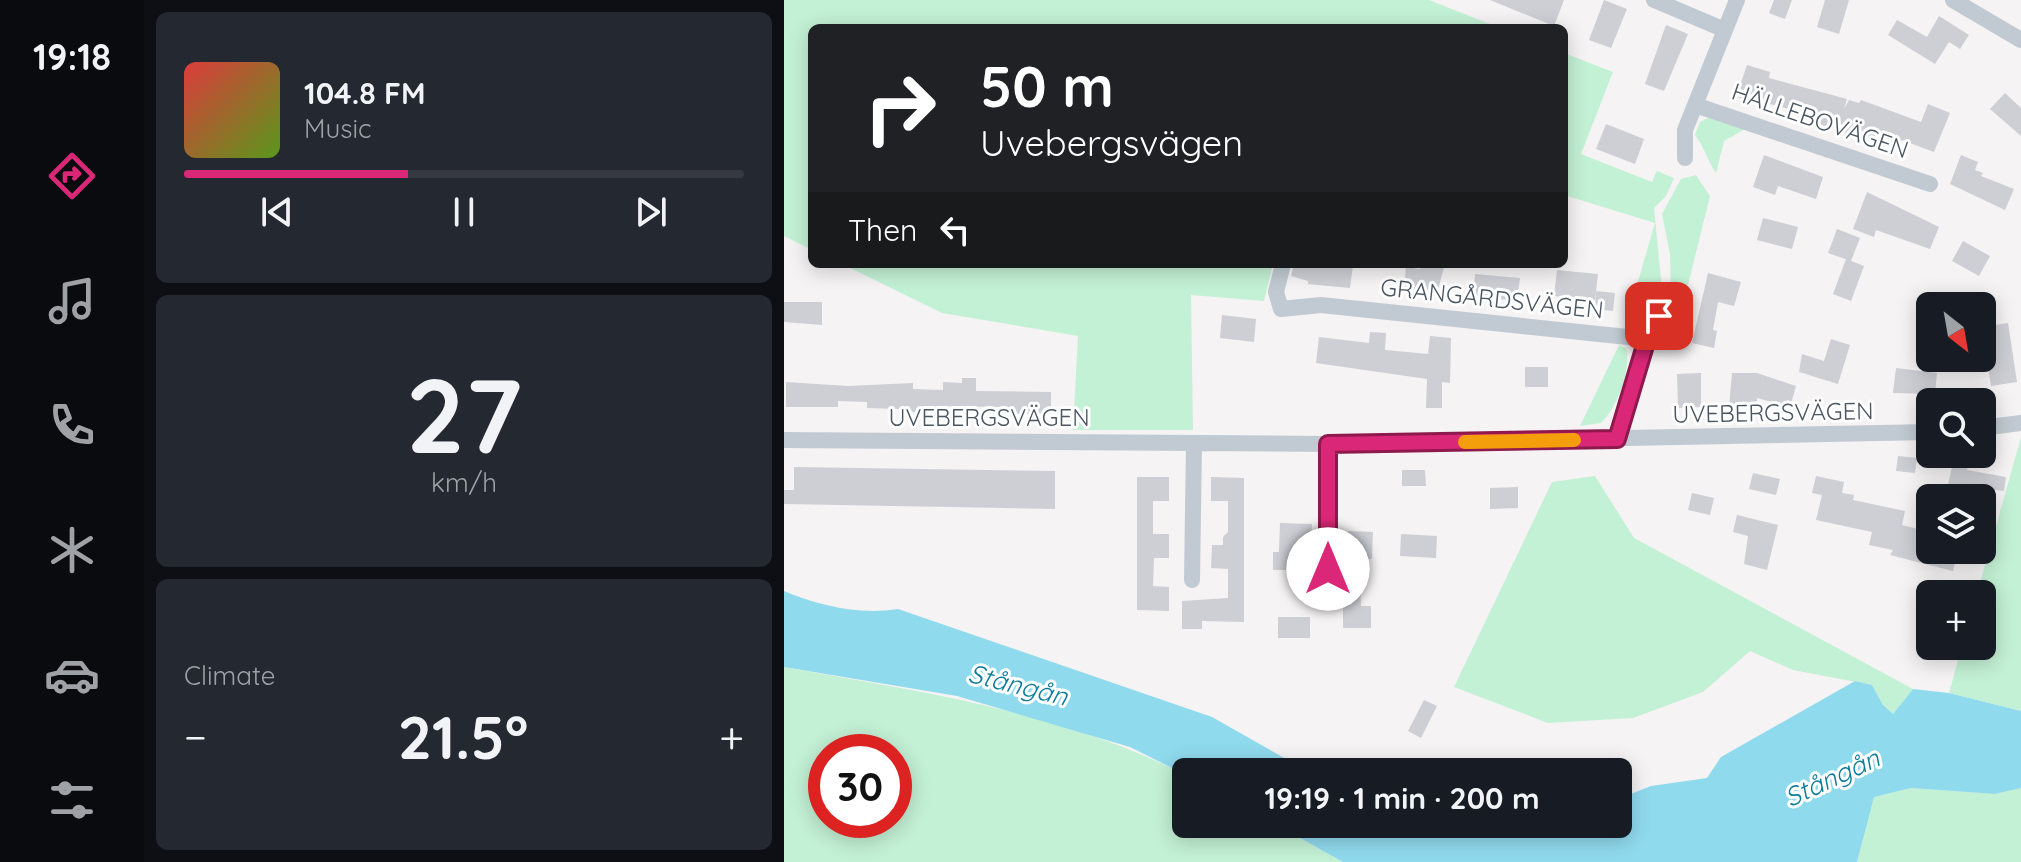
<!DOCTYPE html>
<meta charset="utf-8">
<style>
:root{--surface:#171b24;--page:#242831;--text:#f1f3f6;--muted:#9ea1a6;--line:#363941;--accent:#db2777}
body{margin:0;font-family:Quicksand,sans-serif;background:var(--page);color:var(--text);height:100vh;display:flex;flex-direction:column;font-size:30px;white-space:nowrap}
*{box-sizing:border-box;margin:0}
p{font-size:26px;color:var(--muted)}
.icon{flex:none;width:44px;height:44px;fill:none;stroke:currentColor;stroke-width:2;stroke-linecap:round;stroke-linejoin:round}
.map{position:relative;flex:1;overflow:hidden}
.sheet{display:flex;flex-direction:column;gap:12px;padding:12px;background:#0d0f14;width:640px}
.sheet>*{flex:none}
.hud{position:absolute;left:24px;top:24px;width:760px;height:244px;border-radius:12px;box-shadow:0 4px 20px #0003;background:#202124;color:#fff;overflow:hidden}
.needle{width:52px;rotate:149deg}
.controls{position:absolute;left:1132px;top:292px;display:grid;gap:16px}
.controls a{display:grid;place-items:center;width:80px;height:80px;border-radius:12px;background:var(--surface);box-shadow:0 4px 20px #0003;font-size:40px}
.speed{position:absolute;left:24px;top:734px;display:flex;gap:16px;font-size:40px;font-weight:700;text-align:center}
.speed>*{display:grid;place-content:center;width:104px;height:104px;border-radius:50%;background:var(--surface);box-shadow:0 4px 20px #0003;line-height:1}
.speed .limit{border:12px solid #d22;background:#fff;color:#111}
.pin{position:absolute;display:grid;place-items:center;width:68px;height:68px;color:#fff;margin:-34px;border-radius:16px;box-shadow:0 4px 12px #0006}
.me{position:absolute;width:88px;margin:-44px;rotate:0deg;stroke-linejoin:round;filter:drop-shadow(0 0 6px #0008)}
.turn{display:flex;align-items:center;gap:28px;height:168px;padding:0 40px;font-size:36px}
.turn .icon{width:104px;height:104px;stroke-width:2.5}
.turn b{display:block;font-size:56px;line-height:68px}
.then{display:flex;align-items:center;height:76px;padding:0 40px;background:#0003;gap:16px;font-size:30px}
.big{font-size:60px;font-weight:700;line-height:1.1}
.sheet .tile{flex:1;display:flex;flex-direction:column;justify-content:center;gap:12px;min-width:0;padding:0 28px;border-radius:12px;background:var(--page)}
.sheet .dial{align-items:center;gap:0}
.dial b{font-size:104px;line-height:1}
.song{display:flex;align-items:center;gap:24px}
.cover{width:96px;height:96px;border-radius:12px;background:linear-gradient(135deg,hsl(0 70% 55%),hsl(90 70% 35%))}
.played{height:8px;border-radius:4px;background:linear-gradient(90deg,var(--accent) 40%,var(--line) 40%)}
.keys{display:flex;justify-content:space-around;direction:ltr}
.heat{display:flex;justify-content:space-between;align-items:center;font-size:44px;direction:ltr}
.trip{position:absolute;left:388px;top:758px;width:460px;height:80px;border-radius:12px;background:var(--surface);box-shadow:0 4px 20px #0003;font-weight:700;line-height:80px;text-align:center}
main{display:flex;flex:1;min-height:0}
.tab-bar{display:flex;flex-direction:column;width:144px;justify-content:space-around;align-items:center;background:#090b0e;color:var(--muted)}
.tab-bar .icon{width:56px;height:56px}
.tab-bar .active{color:var(--accent)}
.tab-bar b{font-size:36px;color:var(--text)}
.map>svg:first-child{display:block}
.green{fill:#c3f1d5;fill-rule:evenodd}
.water{fill:#90daee}
.building{fill:#cdcfd5}
.lines{fill:none;stroke-linecap:round;stroke-linejoin:round}
.minor{stroke:#c1cad2;stroke-width:16}
.route-casing{stroke:#8e194d;stroke-width:20}
.route{stroke:#db2777;stroke-width:14}
.slow{stroke:#f59e0b;stroke-width:14}
.labels{text-anchor:middle;stroke-width:6;stroke-linejoin:round;paint-order:stroke}
.street-label{font-size:24px;fill:#4a5661;stroke:#fff}
.water-label{font-size:26px;font-style:italic;fill:#0c7c9b;stroke:#fff}
</style>
<main>
<nav class="tab-bar">
<b>19:18</b>
<svg class="icon active" aria-label="directions" viewBox="0 0 24 24"><path d="M12 3l9 9-9 9-9-9zM9 14v-3h6M13 9l2 2-2 2"/></svg>
<svg class="icon" aria-label="music" viewBox="0 0 24 24"><path d="M9 18V5l10-2v13"/><circle cx="6" cy="18" r="3"/><circle cx="16" cy="16" r="3"/></svg>
<svg class="icon" aria-label="phone" viewBox="0 0 24 24"><path d="M5 4h4l2 5-3 2q2 4 5 5l2-3 5 2v4C11 20 4 13 5 4z"/></svg>
<svg class="icon" aria-label="climate" viewBox="0 0 24 24"><path d="M12 3v18M4 7l16 10M4 17L20 7"/></svg>
<svg class="icon" aria-label="car" viewBox="0 0 24 24"><path d="M5 17H2v-5l4-1 3-4h7l3 4 3 1v5h-3M9 17h6M6 11h13"/><circle cx="7" cy="17" r="2"/><circle cx="17" cy="17" r="2"/></svg>
<svg class="icon" aria-label="filters" viewBox="0 0 24 24"><path d="M4 7h16M4 17h16"/><circle cx="9" cy="7" r="2"/><circle cx="15" cy="17" r="2"/></svg>
</nav>
<section class="sheet">
<div class="tile">
<div class="song"><i class="cover"></i><div><b>104.8 FM</b><p>Music</p></div></div>
<div class="played"></div>
<div class="keys"><svg class="icon" aria-label="previous" viewBox="0 0 24 24"><path d="M18 5L8 12l10 7zM5 5v14"/></svg><svg class="icon" aria-label="pause" viewBox="0 0 24 24"><path d="M8 5v14M16 5v14"/></svg><svg class="icon" aria-label="next" viewBox="0 0 24 24"><path d="M6 5l10 7-10 7zM19 5v14"/></svg></div>
</div>
<div class="tile dial"><b>27</b><p>km/h</p></div>
<div class="tile"><p>Climate</p>
<div class="heat"><a>−</a><b class="big">21.5°</b><a>+</a></div>
</div>
</section>
<div class="map">
<svg width="1237" height="862" viewBox="0 0 1237 862">
<rect width="100%" height="100%" fill="#f5f3f3"/>
<path class="green" d="M0 0H645L716 28H28V250L0 236Z
M780 53 829 72 797 154 868 182 873 171 890 178 882 196 870 208 879 300 873 306 850 295 871 223 780 195Z
M926 117 963 128 940 141 932 173C923 160 921 148 911 135L916 122Z
M912 175 926 196 899 305 887 303 886 254 878 214 897 179Z
M58 264H489L480 301 407 295 409 430H289L294 336 158 313Z
M835 345 842 348C848 369 833 408 817 423L796 426Z
M1237 437V711L1165 693 1178 646H1198V594H1193Z
M811 476 850 538 1129 689 1109 714 1099 705 1088 685 1009 670 966 651 919 692 849 718 764 723 670 687 768 482Z
M0 667C141 693 272 710 402 775V824H491L559 862H0ZM42 752H110V820H42Z
M1127 788 1211 794 1237 788V862H1073L1089 797Z"/>
<path class="water" d="M0 591C35 606 76 615 114 609L428 717 525 772 402 775 346 747 173 696 0 667Z
M1071 681 1088 685 1099 705 1109 714 1129 689 1165 693 1237 711V788L1211 794 1127 788 1090 797 1073 862H559L491 824H834V799L867 786 923 778 937 757Z"/>
<path class="building" d="M706 0H780L770 26Z
M820 0 843 9 827 48 805 40Z
M990 0H1008L1001 19 985 13Z
M1041 0H1065L1055 34 1033 27Z
M1155 16 1185 35 1176 49 1165 42 1151 64 1104 35 1113 20 1143 37Z
M882 25 904 34 880 91 861 84Z
M963 65 986 72 985 78 1063 99 1060 109 1065 100 1075 103 1077 100 1137 122 1144 104 1166 113 1150 152 1118 140 1115 146 1087 136 1085 141 1012 116 1013 112 995 106 952 97Z
M1221 93 1237 108V136L1206 109Z
M822 124 860 139 851 164 812 149Z
M980 155 1039 177 1032 199 994 186 991 195 969 187Z
M1177 155 1194 162 1191 170 1199 173 1197 176 1230 189 1221 210 1166 184Z
M1083 192 1155 227 1146 249 1092 230 1090 237 1069 229Z
M979 218 1014 227 1008 249 973 240Z
M1053 229 1076 238 1067 261 1044 253Z
M1179 241 1206 256 1195 276 1168 261Z
M1062 259 1080 266 1067 301 1049 294Z
M510 264 569 265 566 288 524 284V281L507 276Z
M637 264H661L653 293 620 290 622 267 636 269Z
M773 270 814 274 811 300 770 296Z
M924 273 957 282 950 306 934 302 929 330 933 331 930 348 908 343Z
M691 274 736 278 733 301 689 296Z
M812 291 831 293 829 311 811 309Z
M0 302H38V325L0 322Z
M438 315 472 319 470 342 436 338Z
M1224 323 1233 382 1207 386 1198 327Z
M586 332 602 333 601 350 644 354 646 336 667 338 666 383 658 382V408H642L643 379 532 363 535 337 585 343Z
M1047 339 1066 345 1054 384 1015 372 1018 354 1040 361Z
M741 367H764V387H741Z
M1112 368 1153 373 1151 394 1109 393Z
M917 373V407L894 408 893 374Z
M948 373H973L1012 386 1006 407 973 398V406L945 407Z
M178 378H192V391L267 392V414H216V407L158 406V412H116V409L83 408V402L54 401V407H2V382L64 386 129 383V389L159 390V382L178 383Z
M1171 454 1186 457 1183 470 1222 477 1220 491 1187 487 1184 498H1161Z
M1114 456 1133 458 1131 473 1112 471Z
M10 467 271 471V509L0 504V490H10Z
M618 470H641L642 486H618Z
M969 473 996 479 992 495 965 489Z
M1032 476 1060 482 1058 493 1070 495 1069 500 1121 511 1118 525 1146 532V550H1174L1169 571 1106 555 1109 550 1085 545 1088 532 1032 520 1038 495 1028 493Z
M353 477H385V501H369V534H385V558H370L369 586 385 587V611L353 610Z
M427 477 460 478V622L418 621V629H398V601L444 598V569L427 568 428 545H439V537L444 532V501H427Z
M734 487V508L706 509V488Z
M908 493 930 498 926 515 904 510Z
M953 515 994 525 983 570 960 564 964 536 949 532Z
M496 523 528 524 527 545H510V570H489V552H495Z
M564 531 589 532 588 559H564Z
M617 534 653 536 652 558 616 556Z
M560 573H576L577 606H587V628H559V607L532 606 533 584H560Z
M494 617H526V638H494Z
M640 700 653 706 637 738 624 731Z"/>
<g class="lines">
<path class="minor" d="M870 0 941 30
M1169 0 1237 40
M911 105 1146 184
M901 158V130L953 0
M499 264 492 292 497 309 537 305 863 339
M1198 428 1237 423
M833 439 863 339 875 316
M0 440 544 444 1146 432
M544 569V444
M408 580 410 444"/>
</g>
<g class="lines">
<g class="route-casing">
<path id="route" d="M544 569V444L833 439 863 339 875 316"/>
</g>
<use href="#route" class="route"/>
<path class="slow" d="M681 442 790 440"/>
</g>
<g class="labels">
<g class="street-label">
<text transform="translate(1036 121) rotate(19)" y="8">HÄLLEBOVÄGEN</text>
<text transform="translate(708 299) rotate(6)" y="8">GRANGÅRDSVÄGEN</text>
<text transform="translate(989 413) rotate(-1)" y="8">UVEBERGSVÄGEN</text>
<text x="205" y="426">UVEBERGSVÄGEN</text>
</g>
<g class="water-label">
<text transform="translate(234 685) rotate(14)" y="9">Stångån</text>
<text transform="translate(1048 778) rotate(-25)" y="9">Stångån</text>
</g>
</g>
</svg>
<div class="controls">
<a><svg class="needle" viewBox="-14 -14 28 28"><path d="M0-13l5 13h-10z" fill="#e53935"/><path d="M0 13l5-13h-10z" fill="#9ea1a6"/></svg></a>
<a><svg class="icon" aria-label="search" viewBox="0 0 24 24"><circle cx="10" cy="10" r="6"/><path d="M15 15l6 6"/></svg></a>
<a><svg class="icon" aria-label="layers" viewBox="0 0 24 24"><path d="M12 4l9 5-9 5-9-5zM3 14l9 5 9-5"/></svg></a>
<a>+</a>
</div>
<div class="speed"><div class="limit">30</div></div>
<div class="pin" style="left:875px;top:316px;background:#d93025"><svg class="icon" aria-label="arrive" viewBox="0 0 24 24"><path d="M6 21V4h12l-3 4 3 4H6"/></svg></div>
<svg class="me" style="left:544px;top:569px" viewBox="-20 -20 40 40"><circle r="19" fill="#fff"/><path d="M0-13L10 11 0 6-10 11z" fill="#db2777"/></svg>
<div class="trip">19:19 · 1 min · 200 m</div>
<div class="hud">
<div class="turn"><svg class="icon" aria-label="right" viewBox="0 0 24 24"><path d="M7 20v-9h11M14 6l5 5-5 5"/></svg><div><b>50 m</b>Uvebergsvägen</div></div>
<div class="then">Then<svg class="icon" aria-label="left" viewBox="0 0 24 24"><path d="M17 20v-9H6M10 6l-5 5 5 5"/></svg></div>
</div>
</div>
</main>
